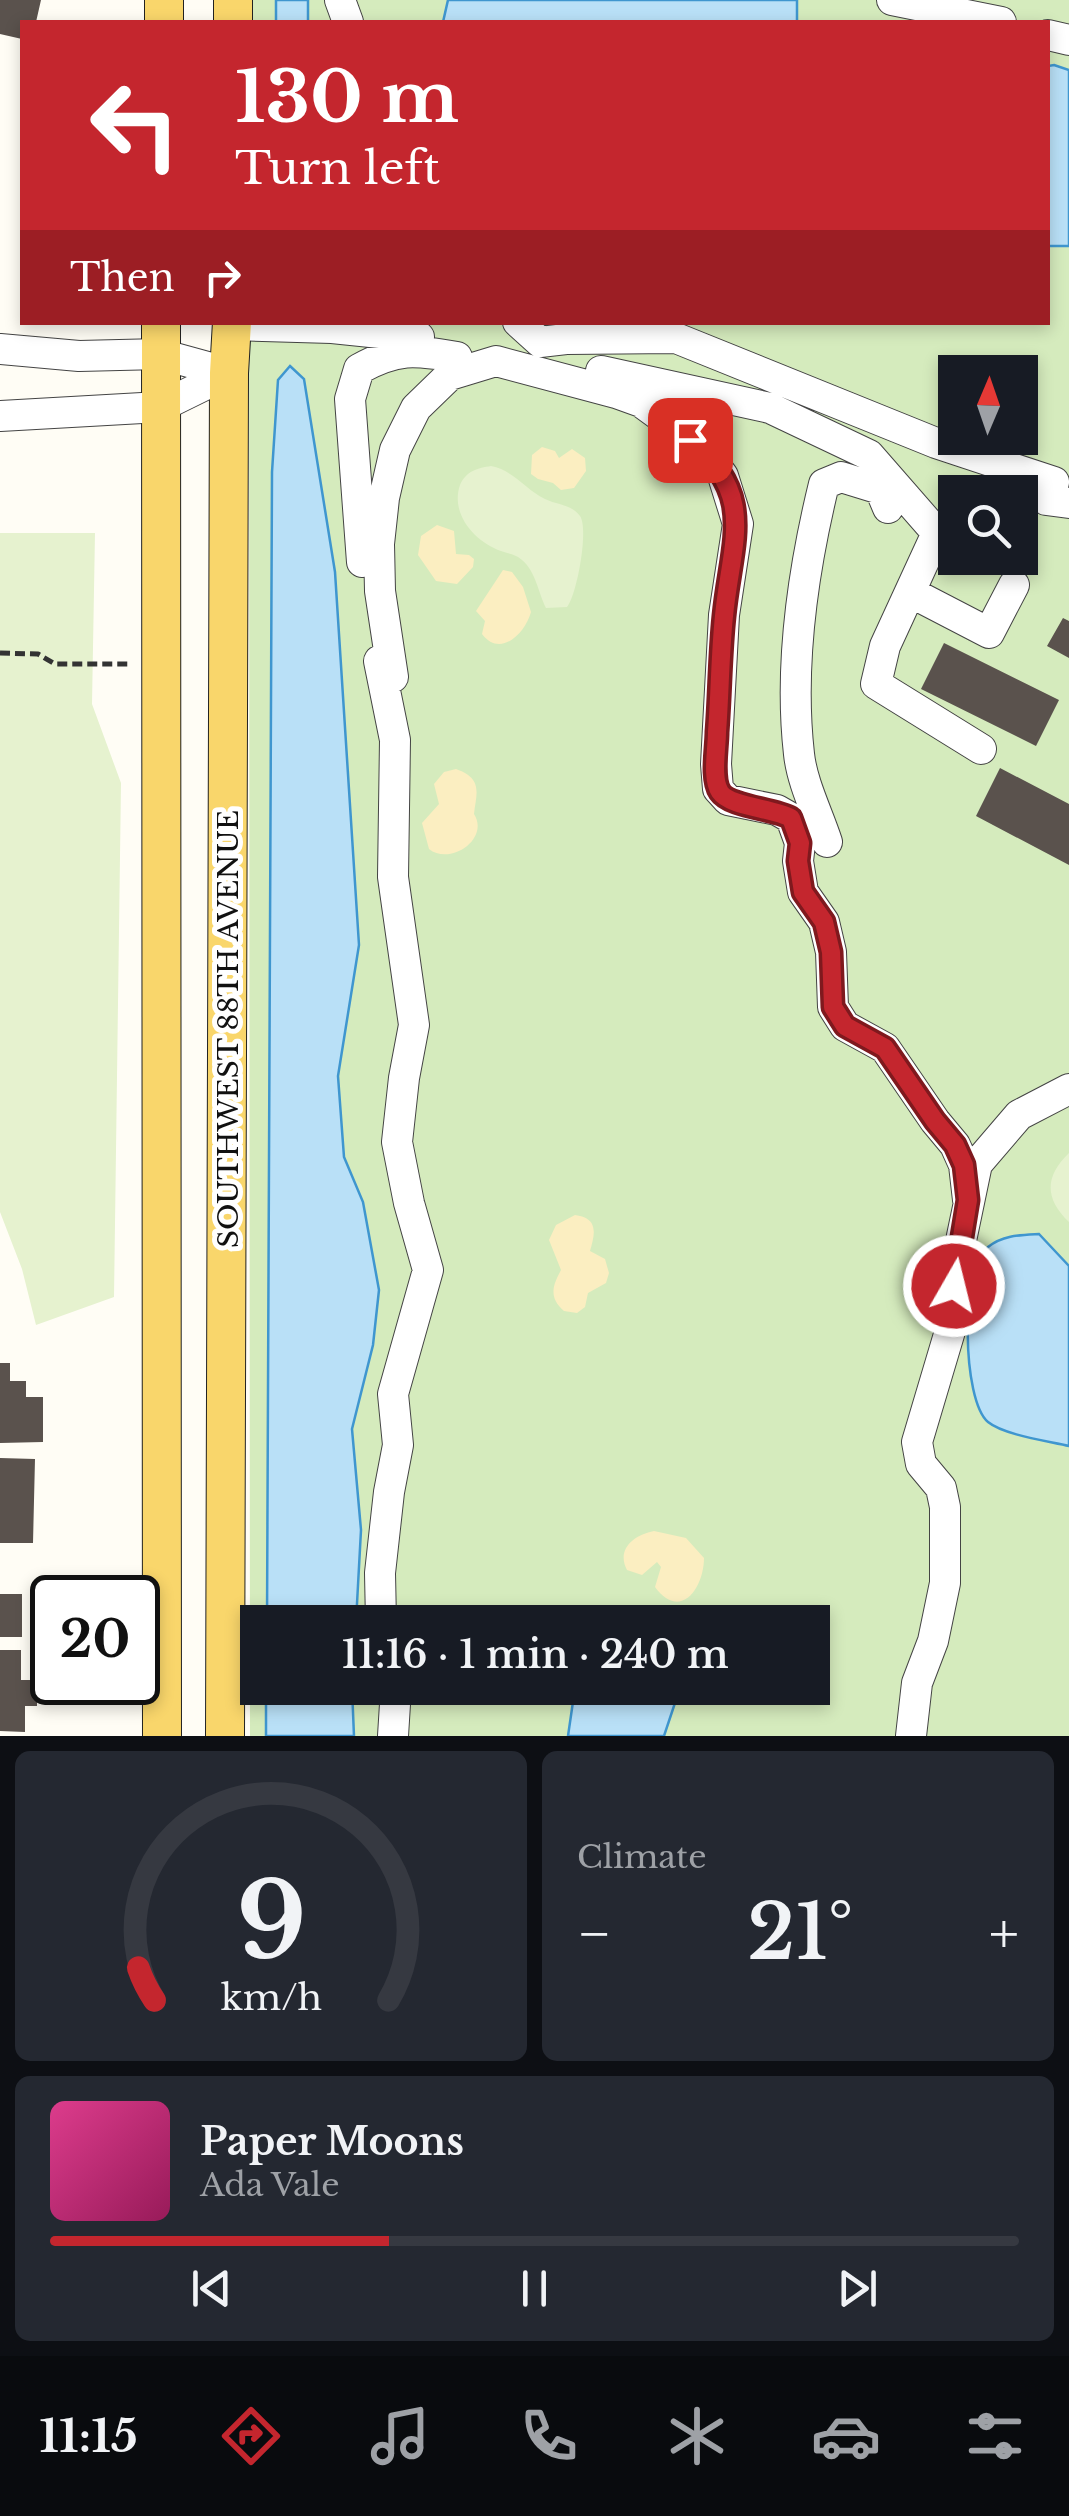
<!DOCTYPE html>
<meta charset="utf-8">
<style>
:root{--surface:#171b24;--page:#242831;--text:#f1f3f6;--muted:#9ea1a6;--line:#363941;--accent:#c4262e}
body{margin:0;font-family:"Libre Baskerville",serif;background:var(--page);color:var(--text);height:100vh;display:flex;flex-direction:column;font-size:38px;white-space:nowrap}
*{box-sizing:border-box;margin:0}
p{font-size:32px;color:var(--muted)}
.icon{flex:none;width:55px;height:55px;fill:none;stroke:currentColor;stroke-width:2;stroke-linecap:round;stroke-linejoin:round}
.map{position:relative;height:1736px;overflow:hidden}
.details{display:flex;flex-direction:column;gap:15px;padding:15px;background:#0d0f14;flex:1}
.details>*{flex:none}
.top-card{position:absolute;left:20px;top:20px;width:1030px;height:305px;border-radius:0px;box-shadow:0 5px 15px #0003;background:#c4262e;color:#fff;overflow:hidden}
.needle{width:65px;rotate:2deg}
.fabs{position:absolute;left:938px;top:355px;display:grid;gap:20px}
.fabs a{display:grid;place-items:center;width:100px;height:100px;border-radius:0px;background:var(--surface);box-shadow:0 5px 15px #0003;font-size:50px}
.speed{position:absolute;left:30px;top:1575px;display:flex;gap:20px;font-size:50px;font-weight:700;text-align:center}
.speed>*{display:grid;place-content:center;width:130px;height:130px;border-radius:50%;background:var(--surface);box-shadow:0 5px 15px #0003;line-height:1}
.speed .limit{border:5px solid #111;border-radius:15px;background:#fff;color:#111}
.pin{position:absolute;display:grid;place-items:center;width:85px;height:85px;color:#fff;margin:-42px;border-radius:20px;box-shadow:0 5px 15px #0006}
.me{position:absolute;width:110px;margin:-55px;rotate:8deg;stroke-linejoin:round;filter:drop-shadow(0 0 8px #0008)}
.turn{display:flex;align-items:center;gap:35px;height:210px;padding:0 50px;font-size:45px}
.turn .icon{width:130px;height:130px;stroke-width:2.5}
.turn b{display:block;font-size:70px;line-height:85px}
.then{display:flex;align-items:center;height:95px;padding:0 50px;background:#0003;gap:20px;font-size:38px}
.big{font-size:75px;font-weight:600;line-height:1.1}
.details .tile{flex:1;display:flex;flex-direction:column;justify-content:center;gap:15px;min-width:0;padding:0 35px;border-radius:15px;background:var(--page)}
.details .dial{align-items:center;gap:0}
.dial svg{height:260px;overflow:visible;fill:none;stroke:var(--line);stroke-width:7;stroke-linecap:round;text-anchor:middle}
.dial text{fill:var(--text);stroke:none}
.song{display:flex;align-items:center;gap:30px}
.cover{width:120px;height:120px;border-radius:15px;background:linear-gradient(135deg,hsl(330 70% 55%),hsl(330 70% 35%))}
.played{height:10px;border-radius:5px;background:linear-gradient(90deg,var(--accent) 35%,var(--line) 35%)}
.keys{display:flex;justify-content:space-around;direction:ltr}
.heat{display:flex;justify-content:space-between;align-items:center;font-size:55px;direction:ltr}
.details .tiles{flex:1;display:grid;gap:15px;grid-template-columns:1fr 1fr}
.tile:last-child{grid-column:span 2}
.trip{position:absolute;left:240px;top:1605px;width:590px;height:100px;border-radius:0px;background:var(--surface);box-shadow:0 5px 15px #0003;font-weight:600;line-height:100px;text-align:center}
.menu{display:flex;height:160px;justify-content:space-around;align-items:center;background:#090b0e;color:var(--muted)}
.menu .icon{width:70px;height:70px}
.menu .selected{color:var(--accent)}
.menu b{font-size:45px;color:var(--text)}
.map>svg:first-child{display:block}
.green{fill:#d5ebbd;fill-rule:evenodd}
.sand{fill:#fbeec1}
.pitch{fill:#e6f2cf}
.water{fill:#b9e0f7;stroke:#3f96cf;stroke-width:2.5}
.building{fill:#5a524d}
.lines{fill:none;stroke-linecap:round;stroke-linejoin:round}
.minor-casing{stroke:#444;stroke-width:32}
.major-casing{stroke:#222;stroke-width:40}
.path{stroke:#333;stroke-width:5;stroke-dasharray:10 5;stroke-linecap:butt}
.minor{stroke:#fff;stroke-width:30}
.major{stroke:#f9d66b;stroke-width:38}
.route-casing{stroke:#7f191e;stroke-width:25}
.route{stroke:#c4262e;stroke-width:18}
.labels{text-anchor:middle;stroke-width:10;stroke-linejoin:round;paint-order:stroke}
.street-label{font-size:28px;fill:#111;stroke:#fff}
</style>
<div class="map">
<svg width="1069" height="1736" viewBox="0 0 1069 1736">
<rect width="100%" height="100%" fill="#fffdf5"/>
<path class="green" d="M248 0H1069V1736H250L249 323 1048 322V22H249ZM955 372H1020V438H955ZM955 492H1020V558H955ZM258 1622H812V1688H258Z"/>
<path class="sand" d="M542 447 555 451 559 458 572 449 585 458 586 471 574 488 561 490 553 483 538 479 531 474 532 455Z
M437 525 454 531 456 554 469 555 474 559 473 567 457 584 436 581 418 555 421 536Z
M503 570 512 572 523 587 531 612C525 634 500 658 482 634L485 621 476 611Z
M456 769C484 779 476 794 474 814 490 839 450 866 429 849L422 823 439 804 434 784 444 772Z
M575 1215C599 1218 595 1234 590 1251L605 1259 609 1273 606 1283 588 1293 585 1307 577 1313 564 1311C548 1297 553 1285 561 1270L549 1240 556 1225Z
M654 1531 686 1538 704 1558C704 1587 681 1622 655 1587L661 1567 657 1562 642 1575 627 1570C616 1549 634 1535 654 1531Z"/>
<path class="pitch" d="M491 466C513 470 525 489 545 499 557 505 571 504 580 516 589 529 577 595 567 607L546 608C538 592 536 572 522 560 516 554 509 554 501 551 475 542 450 514 460 485 466 471 478 468 491 466Z
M0 533H95L92 704 121 783 114 1297 36 1325 22 1269 0 1212Z
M1069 1153V1222C1045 1199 1044 1177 1069 1153Z"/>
<path class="water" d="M276 0H308V22H276Z
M448 0H797V22H443Z
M1054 65 1069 70V246H1048V66Z
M290 366 304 379 335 572 359 945 338 1076 344 1157 363 1202 379 1290 373 1345 352 1429 361 1530 356 1622H267L272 472 278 380Z
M1039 1234 1069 1266V1446C1048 1441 1004 1435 988 1422 962 1400 960 1269 988 1247 1003 1235 1021 1235 1039 1234Z
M266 1688H352L354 1736H266Z
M575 1688H680L664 1736H568Z"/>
<path class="building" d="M0 0H41L36 22H22V39L0 34Z
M1014 482 1037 490 1031 507 1020 503V492H1010Z
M1063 618 1069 621V658L1047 646Z
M944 643 1059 700 1036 746 921 689Z
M1000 768 1069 804V865L976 816Z
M0 1363H10V1381H26V1397H43V1442L0 1443Z
M0 1458 35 1459 33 1543H0Z
M0 1594H22V1637H0Z
M0 1650H21V1680H37V1706H25V1732L0 1731Z"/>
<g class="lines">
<g class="minor-casing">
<path id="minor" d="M340 0 348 22
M892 0 1001 22
M1048 35 1069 40
M518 322 540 342 566 339 676 338 936 443 1054 482 1046 500 1069 503
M232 325 332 328 419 337
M0 349 79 356 160 354 229 373
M601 371 770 408 869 455 937 533 885 646 876 684 981 749
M0 416 160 407 229 373
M362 562 350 399 359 369C397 348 414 350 457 357
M910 592 989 633 1014 585
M379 661 395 740 393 877 414 1025 404 1078 397 1142 409 1203 428 1270 393 1394 398 1445 389 1492 380 1573 381 1622
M393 677 380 591 379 544 384 498 395 450 416 408 450 375 496 361 616 393 641 402 663 418 707 454 723 476 738 524 724 615 716 764 718 789 728 800 777 810 791 818 800 843 798 861 803 892 824 922 831 952 833 1007 845 1026 885 1048 935 1121 955 1145 964 1165 968 1200
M827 842C818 814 802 783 799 754 789 666 803 570 824 484L841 477 880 489 888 508
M393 1736 396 1688
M911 1736 917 1683 933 1641 945 1583V1507L941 1488 921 1464 917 1442 953 1321 958 1255 977 1164 1019 1115 1069 1089"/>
</g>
<g class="major-casing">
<path id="major" d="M164 22V0
M233 22V0
M161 322 162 1736
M225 1736 229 373 232 322"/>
</g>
<path class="path" d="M0 653 38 654 55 664H129"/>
<use href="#minor" class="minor"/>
<use href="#major" class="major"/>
</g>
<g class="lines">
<g class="route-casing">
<path id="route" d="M690 440C758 496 731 542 724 616 720 654 720 693 717 732 717 749 711 778 720 792 730 807 773 808 791 818L800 843 798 861 803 892 824 922 831 952 833 1007 845 1026 885 1048 935 1121 955 1145 964 1165 968 1200 954 1286"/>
</g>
<use href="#route" class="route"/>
</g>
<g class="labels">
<g class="street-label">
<text transform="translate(228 1029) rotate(-90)" y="10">SOUTHWEST 88TH AVENUE</text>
</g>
</g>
</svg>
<div class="fabs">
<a><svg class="needle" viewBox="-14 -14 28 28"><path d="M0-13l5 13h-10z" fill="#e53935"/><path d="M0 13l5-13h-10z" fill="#9ea1a6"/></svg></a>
<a><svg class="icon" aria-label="search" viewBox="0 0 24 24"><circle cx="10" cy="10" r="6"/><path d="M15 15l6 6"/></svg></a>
</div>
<div class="speed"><div class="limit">20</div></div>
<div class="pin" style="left:690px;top:440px;background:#d93025"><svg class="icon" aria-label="arrive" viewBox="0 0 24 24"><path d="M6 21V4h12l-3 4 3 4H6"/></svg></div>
<svg class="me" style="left:954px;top:1286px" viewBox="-20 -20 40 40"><circle r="17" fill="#c4262e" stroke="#fff" stroke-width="3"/><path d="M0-11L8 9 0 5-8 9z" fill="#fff"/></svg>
<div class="trip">11:16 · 1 min · 240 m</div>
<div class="top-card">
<div class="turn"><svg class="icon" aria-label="left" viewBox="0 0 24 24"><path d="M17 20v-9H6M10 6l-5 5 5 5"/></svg><div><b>130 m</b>Turn left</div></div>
<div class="then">Then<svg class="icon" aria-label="right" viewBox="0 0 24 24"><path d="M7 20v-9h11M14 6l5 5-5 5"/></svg></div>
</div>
</div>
<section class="details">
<div class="tiles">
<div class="tile dial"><svg viewBox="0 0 100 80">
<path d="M14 69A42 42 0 1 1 86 69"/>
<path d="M14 69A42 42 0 0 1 9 59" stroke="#c4262e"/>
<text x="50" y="56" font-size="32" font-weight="700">9</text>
<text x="50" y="72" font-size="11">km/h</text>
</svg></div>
<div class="tile"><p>Climate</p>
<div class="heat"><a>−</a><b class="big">21°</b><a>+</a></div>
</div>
<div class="tile">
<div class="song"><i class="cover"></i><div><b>Paper Moons</b><p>Ada Vale</p></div></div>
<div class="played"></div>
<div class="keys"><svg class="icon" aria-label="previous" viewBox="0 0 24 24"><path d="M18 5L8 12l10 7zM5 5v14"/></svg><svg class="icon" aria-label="pause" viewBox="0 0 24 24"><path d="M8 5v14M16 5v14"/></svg><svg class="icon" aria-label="next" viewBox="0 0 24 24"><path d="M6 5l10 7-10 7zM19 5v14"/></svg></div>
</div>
</div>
</section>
<nav class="menu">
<b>11:15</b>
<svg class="icon selected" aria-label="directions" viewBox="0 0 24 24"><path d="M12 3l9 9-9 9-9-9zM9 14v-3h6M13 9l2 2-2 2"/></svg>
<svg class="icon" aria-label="music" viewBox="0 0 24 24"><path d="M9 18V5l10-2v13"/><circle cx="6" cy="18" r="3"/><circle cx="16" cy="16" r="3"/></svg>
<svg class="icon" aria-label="phone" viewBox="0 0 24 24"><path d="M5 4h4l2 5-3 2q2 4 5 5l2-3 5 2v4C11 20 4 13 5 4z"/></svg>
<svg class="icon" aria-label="climate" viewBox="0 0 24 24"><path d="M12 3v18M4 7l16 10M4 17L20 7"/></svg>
<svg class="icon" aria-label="car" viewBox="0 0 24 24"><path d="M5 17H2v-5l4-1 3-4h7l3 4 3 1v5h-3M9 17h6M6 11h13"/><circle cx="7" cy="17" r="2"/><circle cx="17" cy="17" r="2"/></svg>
<svg class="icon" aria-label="filters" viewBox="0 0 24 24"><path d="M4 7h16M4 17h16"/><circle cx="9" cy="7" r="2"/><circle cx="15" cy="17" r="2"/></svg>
</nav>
